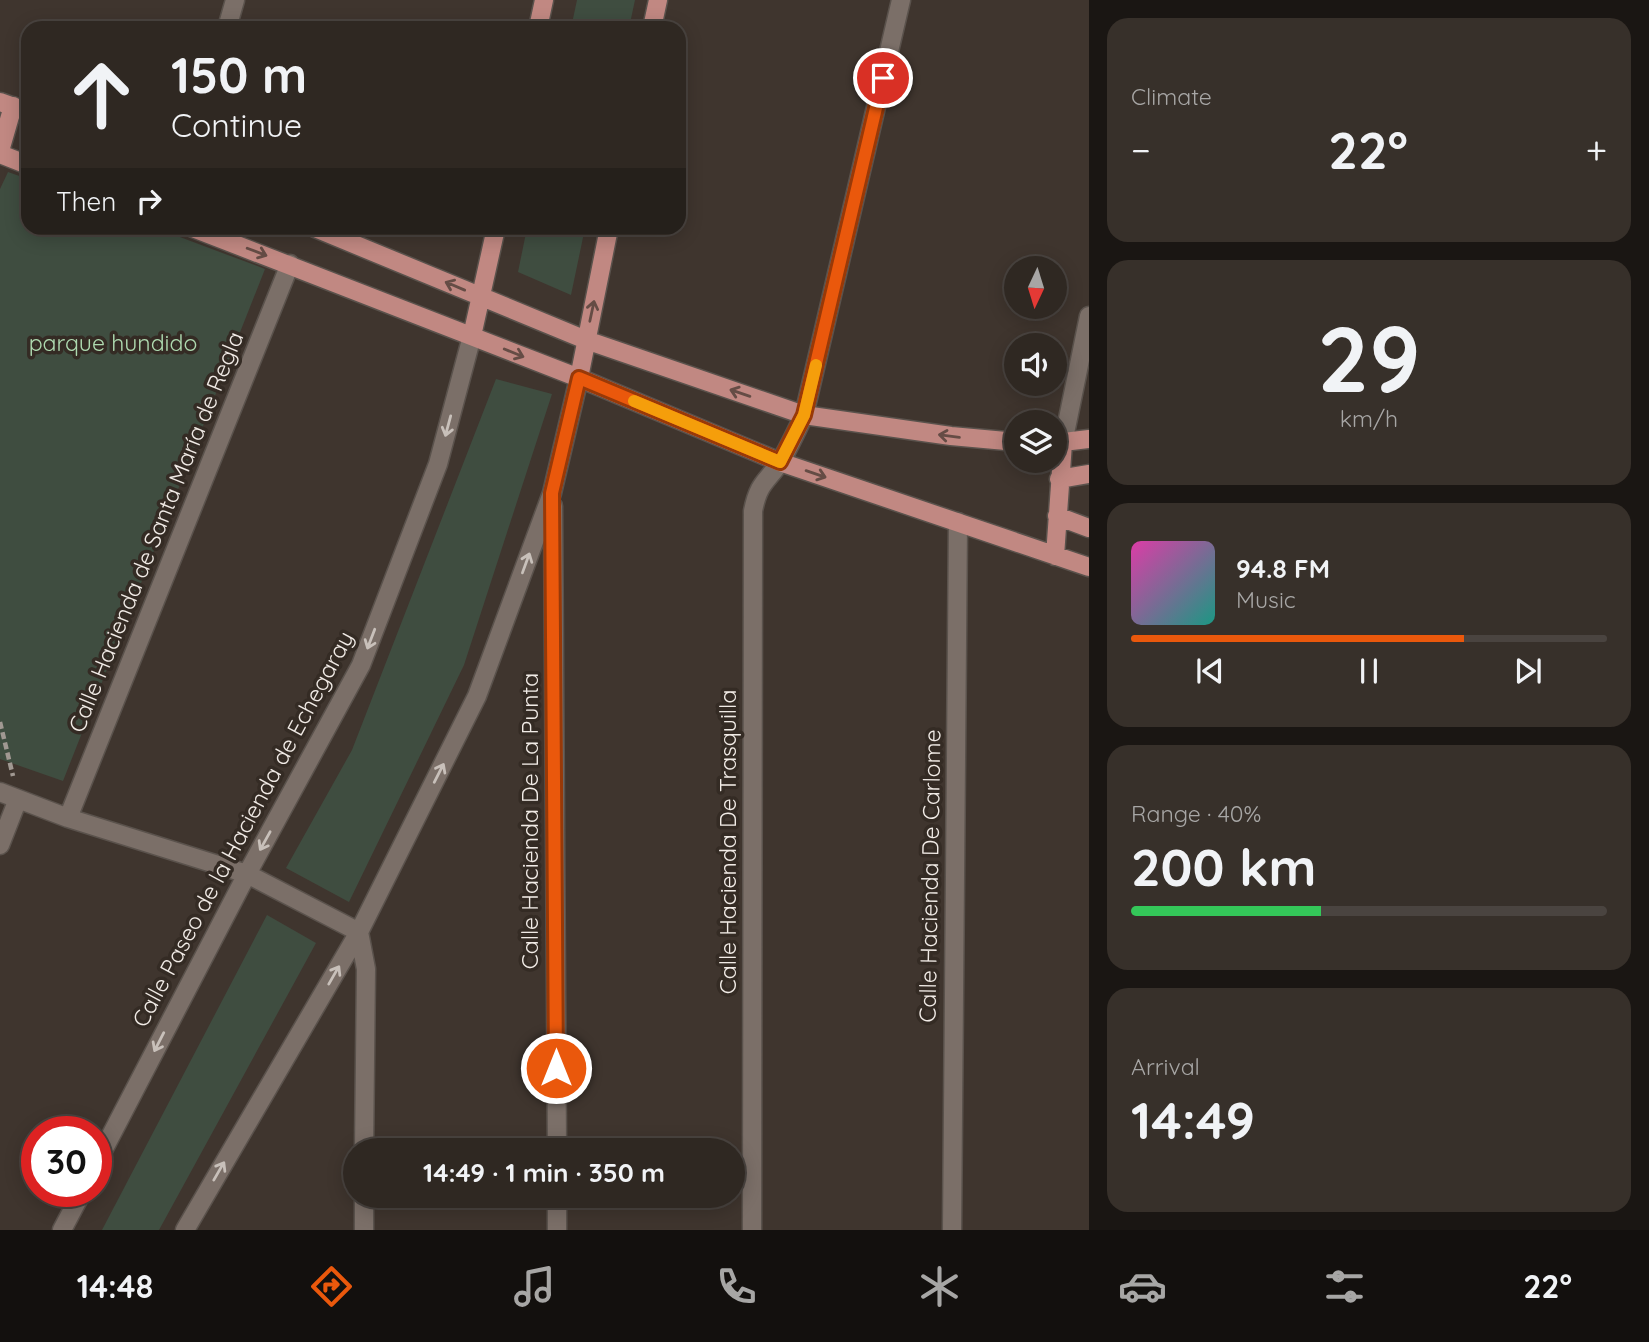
<!DOCTYPE html>
<meta charset="utf-8">
<style>
:root{--surface:#2f2822;--page:#37302a;--text:#f1f3f6;--muted:#a7a6a5;--line:#4a4440;--accent:#ea580c}
body{margin:0;font-family:Quicksand,sans-serif;background:var(--page);color:var(--text);height:100vh;display:flex;flex-direction:column;font-size:26px;white-space:nowrap}
*{box-sizing:border-box;margin:0}
p{font-size:23px;color:var(--muted)}
.icon{flex:none;width:38px;height:38px;fill:none;stroke:currentColor;stroke-width:2;stroke-linecap:round;stroke-linejoin:round}
.map{position:relative;flex:1;overflow:hidden}
.drawer{display:flex;flex-direction:column;gap:18px;padding:18px;background:#1a1613;width:560px}
.drawer>*{flex:none}
.banner{position:absolute;left:21px;top:21px;width:665px;height:214px;border-radius:21px;box-shadow:0 4px 18px #0003,0 0 0 2px var(--line);background:#2f2822;color:var(--text);overflow:hidden}
.needle{width:46px;rotate:184deg}
.controls{position:absolute;left:1004px;top:256px;display:grid;gap:14px}
.controls a{display:grid;place-items:center;width:63px;height:63px;border-radius:50%;background:var(--surface);box-shadow:0 4px 18px #0003,0 0 0 2px var(--line);font-size:35px}
.speed{position:absolute;left:21px;top:1116px;display:flex;gap:14px;font-size:35px;font-weight:700;text-align:center}
.speed>*{display:grid;place-content:center;width:91px;height:91px;border-radius:50%;background:var(--surface);box-shadow:0 4px 18px #0003,0 0 0 2px var(--line);line-height:1}
.speed .limit{border:10px solid #d22;background:#fff;color:#111}
.pin{position:absolute;display:grid;place-items:center;width:60px;height:60px;color:#fff;margin:-30px;border:4px solid #fff;border-radius:50%;box-shadow:0 2px 7px #0007}
.me{position:absolute;width:77px;margin:-38px;rotate:0deg;stroke-linejoin:round;filter:drop-shadow(0 0 5px #0008)}
.turn{display:flex;align-items:center;gap:24px;height:147px;padding:0 35px;font-size:32px}
.turn .icon{width:91px;height:91px;stroke-width:2.5}
.turn b{display:block;font-size:49px;line-height:60px}
.then{display:flex;align-items:center;height:66px;padding:0 35px;background:#0003;gap:14px;font-size:26px}
.big{font-size:52px;font-weight:800;line-height:1.1}
.drawer .card{flex:1;display:flex;flex-direction:column;justify-content:center;gap:10px;min-width:0;padding:0 24px;border-radius:21px;background:var(--page)}
.drawer .dial{align-items:center;gap:0}
.dial b{font-size:91px;line-height:1}
.song{display:flex;align-items:center;gap:21px}
.cover{width:84px;height:84px;border-radius:10px;background:linear-gradient(135deg,hsl(320 70% 55%),hsl(170 70% 35%))}
.played{height:7px;border-radius:4px;background:linear-gradient(90deg,var(--accent) 70%,var(--line) 70%)}
.keys{display:flex;justify-content:space-around;direction:ltr}
.heat{display:flex;justify-content:space-between;align-items:center;font-size:38px;direction:ltr}
.charge{height:10px;border-radius:5px;background:linear-gradient(90deg,#34c759 40%,var(--line) 0)}
.trip{position:absolute;left:343px;top:1138px;width:402px;height:70px;border-radius:35px;background:var(--surface);box-shadow:0 4px 18px #0003,0 0 0 2px var(--line);font-weight:800;line-height:70px;text-align:center}
.tab-bar{display:flex;height:112px;justify-content:space-around;align-items:center;background:#13100e;color:var(--muted)}
.tab-bar .icon{width:49px;height:49px}
.tab-bar .selected{color:var(--accent)}
.tab-bar b{font-size:32px;color:var(--text)}
main{display:flex;flex:1;min-height:0}
.map>svg:first-child{display:block}
.green{fill:#3f4d40}
.lines{fill:none;stroke-linecap:round;stroke-linejoin:round}
.minor-casing{stroke:#5a524c;stroke-width:21}
.major-casing{stroke:#5a524c;stroke-width:21}
.path{stroke:#a09892;stroke-width:4.5;stroke-dasharray:7 3.5;stroke-linecap:butt}
.minor{stroke:#7b6f68;stroke-width:18}
.major{stroke:#c18882;stroke-width:18}
.oneway{stroke:#654c45}
.oneway2{stroke:#c8c0ba}
.route-casing{stroke:#983908;stroke-width:18}
.route{stroke:#ea580c;stroke-width:12}
.slow{stroke:#f59e0b;stroke-width:12}
.labels{text-anchor:middle;stroke-width:7;stroke-linejoin:round;paint-order:stroke}
.park-label{font-size:23px;fill:#aedab0;stroke:#342b24}
.street-label{font-size:23px;fill:#f1ebe6;stroke:#342b24}
</style>
<main>
<div class="map">
<svg width="1089" height="1230" viewBox="0 0 1089 1230">
<rect width="100%" height="100%" fill="#3f352e"/>
<path class="green" d="M577 0H635L629 28H571Z
M8 172 28 179V228H156L265 269 63 781 0 759V189Z
M527 228H585L571 295 518 272Z
M496 379 552 394 464 665 349 902 286 868 352 750Z
M267 915 316 943 159 1230H102Z"/>
<g class="lines">
<g class="minor-casing">
<path id="minor" d="M227 28 235 0
M1063 443 1089 316
M553 506 557 1150
M0 792 68 818 247 874 359 932 366 969 364 1150
M68 818 290 264
M0 845 18 799
M96 1164 247 874 361 665 438 464 472 336
M364 1195V1230
M557 1195V1230
M62 1230 82 1192
M185 1230 359 932 477 696 552 493 579 378
M752 1230 753 511C759 480 768 482 782 459 790 445 797 430 804 415L901 0
M952 1230 958 522"/>
</g>
<g class="major-casing">
<path id="major" d="M538 28 544 0
M652 28 658 0
M0 102 28 112
M0 151 13 106
M0 154 28 165
M193 228 579 378 780 462 1089 567
M315 228 586 340 804 415 951 436 1017 442
M472 336 496 228
M579 378 609 228
M1055 443 1089 439
M1059 479 1089 474
M1057 516 1089 528
M1055 556 1063 443"/>
</g>
<path class="path" d="M0 722 13 776"/>
<use href="#minor" class="minor"/>
<use href="#major" class="major"/>
</g>
<defs><path id="oneway-shaft" d="M-6 0H5M1.5-3L5.5 0L1.5 3" fill="none" stroke-width="1.6" stroke-linecap="round" stroke-linejoin="round" transform="scale(1.75)"/></defs>
<g class="oneway">
<use href="#oneway-shaft" transform="translate(257 252) rotate(21)"/>
<use href="#oneway-shaft" transform="translate(455 286) rotate(-157)"/>
<use href="#oneway-shaft" transform="translate(592 311) rotate(-78)"/>
<use href="#oneway-shaft" transform="translate(514 353) rotate(22)"/>
<use href="#oneway-shaft" transform="translate(740 393) rotate(-161)"/>
<use href="#oneway-shaft" transform="translate(949 436) rotate(-173)"/>
<use href="#oneway-shaft" transform="translate(816 474) rotate(19)"/>
</g>
<g class="oneway2">
<use href="#oneway-shaft" transform="translate(448 426) rotate(105)"/>
<use href="#oneway-shaft" transform="translate(526 563) rotate(-70)"/>
<use href="#oneway-shaft" transform="translate(371 639) rotate(111)"/>
<use href="#oneway-shaft" transform="translate(439 773) rotate(-63)"/>
<use href="#oneway-shaft" transform="translate(265 841) rotate(119)"/>
<use href="#oneway-shaft" transform="translate(334 975) rotate(-60)"/>
<use href="#oneway-shaft" transform="translate(159 1042) rotate(117)"/>
<use href="#oneway-shaft" transform="translate(219 1171) rotate(-60)"/>
</g>
<g class="lines">
<g class="route-casing">
<path id="route" d="M556 1068 552 493 579 378 780 462 804 415 883 78"/>
</g>
<use href="#route" class="route"/>
<path class="slow" d="M634 401 780 462 804 415 816 365"/>
</g>
<g class="labels">
<g class="park-label">
<text x="113" y="351">parque hundido</text>
</g>
<g class="street-label">
<text transform="translate(156 532) rotate(-68)" y="8">Calle Hacienda de Santa María de Regla</text>
<text transform="translate(530 821) rotate(-90)" y="8">Calle Hacienda De La Punta</text>
<text transform="translate(243 829) rotate(-62)" y="8">Calle Paseo de la Hacienda de Echegaray</text>
<text transform="translate(728 842) rotate(-90)" y="8">Calle Hacienda De Trasquilla</text>
<text transform="translate(930 876) rotate(-89)" y="8">Calle Hacienda De Carlome</text>
</g>
</g>
</svg>
<div class="controls">
<a><svg class="needle" viewBox="-14 -14 28 28"><path d="M0-13l5 13h-10z" fill="#e53935"/><path d="M0 13l5-13h-10z" fill="#a7a6a5"/></svg></a>
<a><svg class="icon" aria-label="sound" viewBox="0 0 24 24"><path d="M4 9h4l5-4v14l-5-4H4zM17 9q2 3 0 6"/></svg></a>
<a><svg class="icon" aria-label="layers" viewBox="0 0 24 24"><path d="M12 4l9 5-9 5-9-5zM3 14l9 5 9-5"/></svg></a>
</div>
<div class="speed"><div class="limit">30</div></div>
<div class="pin" style="left:883px;top:78px;background:#d93025"><svg class="icon" aria-label="arrive" viewBox="0 0 24 24"><path d="M6 21V4h12l-3 4 3 4H6"/></svg></div>
<svg class="me" style="left:556px;top:1068px" viewBox="-20 -20 40 40"><circle r="17" fill="#ea580c" stroke="#fff" stroke-width="3"/><path d="M0-11L8 9 0 5-8 9z" fill="#fff"/></svg>
<div class="trip">14:49 · 1 min · 350 m</div>
<div class="banner">
<div class="turn"><svg class="icon" aria-label="ahead" viewBox="0 0 24 24"><path d="M12 20V5M6 11l6-6 6 6"/></svg><div><b>150 m</b>Continue</div></div>
<div class="then">Then<svg class="icon" aria-label="right" viewBox="0 0 24 24"><path d="M7 20v-9h11M14 6l5 5-5 5"/></svg></div>
</div>
</div>
<section class="drawer">
<div class="card"><p>Climate</p>
<div class="heat"><a>−</a><b class="big">22°</b><a>+</a></div>
</div>
<div class="card dial"><b>29</b><p>km/h</p></div>
<div class="card">
<div class="song"><i class="cover"></i><div><b>94.8 FM</b><p>Music</p></div></div>
<div class="played"></div>
<div class="keys"><svg class="icon" aria-label="previous" viewBox="0 0 24 24"><path d="M18 5L8 12l10 7zM5 5v14"/></svg><svg class="icon" aria-label="pause" viewBox="0 0 24 24"><path d="M8 5v14M16 5v14"/></svg><svg class="icon" aria-label="next" viewBox="0 0 24 24"><path d="M6 5l10 7-10 7zM19 5v14"/></svg></div>
</div>
<div class="card"><p>Range · 40%</p><b class="big">200 km</b><div class="charge"></div></div>
<div class="card"><p>Arrival</p><b class="big">14:49</b></div>
</section>
</main>
<nav class="tab-bar">
<b>14:48</b>
<svg class="icon selected" aria-label="directions" viewBox="0 0 24 24"><path d="M12 3l9 9-9 9-9-9zM9 14v-3h6M13 9l2 2-2 2"/></svg>
<svg class="icon" aria-label="music" viewBox="0 0 24 24"><path d="M9 18V5l10-2v13"/><circle cx="6" cy="18" r="3"/><circle cx="16" cy="16" r="3"/></svg>
<svg class="icon" aria-label="phone" viewBox="0 0 24 24"><path d="M5 4h4l2 5-3 2q2 4 5 5l2-3 5 2v4C11 20 4 13 5 4z"/></svg>
<svg class="icon" aria-label="climate" viewBox="0 0 24 24"><path d="M12 3v18M4 7l16 10M4 17L20 7"/></svg>
<svg class="icon" aria-label="car" viewBox="0 0 24 24"><path d="M5 17H2v-5l4-1 3-4h7l3 4 3 1v5h-3M9 17h6M6 11h13"/><circle cx="7" cy="17" r="2"/><circle cx="17" cy="17" r="2"/></svg>
<svg class="icon" aria-label="filters" viewBox="0 0 24 24"><path d="M4 7h16M4 17h16"/><circle cx="9" cy="7" r="2"/><circle cx="15" cy="17" r="2"/></svg>
<b>22°</b>
</nav>
